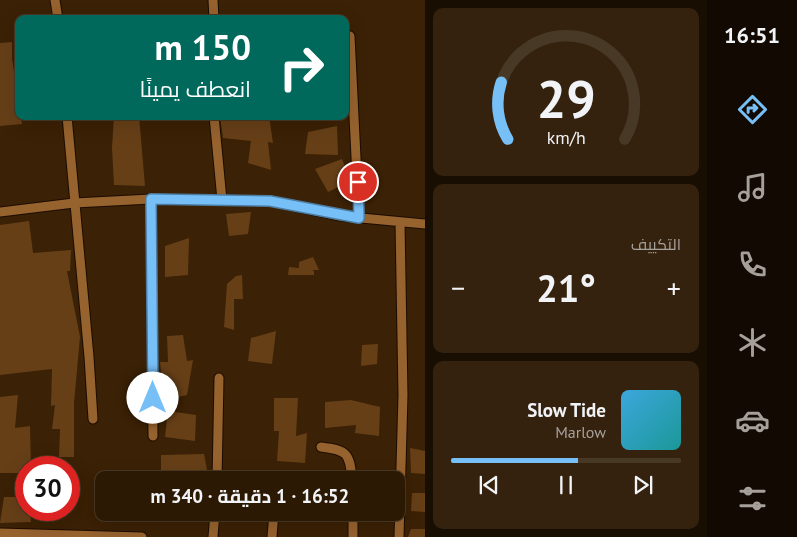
<!DOCTYPE html>
<html lang="ar">
<meta charset="utf-8">
<style>
:root{--surface:#2c1904;--page:#34220e;--text:#f1f3f6;--muted:#a6a09a;--line:#483826;--accent:#77bff7}
body{margin:0;font-family:"PT Sans",Cairo,sans-serif;background:var(--page);color:var(--text);direction:rtl;height:100vh;display:flex;flex-direction:column;font-size:19px;white-space:nowrap}
*{box-sizing:border-box;margin:0}
p{font-size:16px;color:var(--muted)}
.icon{flex:none;width:28px;height:28px;fill:none;stroke:currentColor;stroke-width:2;stroke-linecap:round;stroke-linejoin:round}
.map{position:relative;flex:1;overflow:hidden;direction:ltr}
.side{display:flex;flex-direction:column;gap:8px;padding:8px;background:#180e02;width:282px}
.side>*{flex:none}
.top-card{position:absolute;left:15px;top:15px;width:334px;height:105px;border-radius:10px;box-shadow:0 5px 20px #0002,0 0 0 1px var(--line);direction:rtl;background:#00695c;color:#fff;overflow:hidden}
.speed{position:absolute;left:15px;top:456px;display:flex;gap:10px;font-size:25px;font-weight:700;text-align:center}
.speed>*{display:grid;place-content:center;width:65px;height:65px;border-radius:50%;background:var(--surface);box-shadow:0 5px 20px #0002,0 0 0 1px var(--line);line-height:1}
.speed .limit{border:8px solid #d22;background:#fff;color:#111}
.pin{position:absolute;display:grid;place-items:center;width:42px;height:42px;color:#fff;margin:-21px;border:2px solid #fff;border-radius:50%;box-shadow:0 1px 5px #0007}
.me{position:absolute;width:55px;margin:-28px;rotate:0deg;stroke-linejoin:round;filter:drop-shadow(0 0 4px #0008)}
.turn{display:flex;align-items:center;gap:18px;height:105px;padding:0 15px;font-size:22px}
.turn .icon{width:65px;height:65px;stroke-width:2.5}
.turn b{display:block;font-size:35px;line-height:42px}
.big{font-size:38px;font-weight:700;line-height:1.1}
.side .tile{flex:1;display:flex;flex-direction:column;justify-content:center;gap:8px;min-width:0;padding:0 18px;border-radius:10px;background:var(--page)}
.side .dial{align-items:center;gap:0}
.dial svg{height:130px;overflow:visible;fill:none;stroke:var(--line);stroke-width:7;stroke-linecap:round;text-anchor:middle}
.dial text{fill:var(--text);stroke:none}
.song{display:flex;align-items:center;gap:15px}
.cover{width:60px;height:60px;border-radius:8px;background:linear-gradient(135deg,hsl(200 70% 55%),hsl(180 70% 35%))}
.played{height:5px;border-radius:2px;background:linear-gradient(90deg,var(--accent) 55%,var(--line) 55%)}
.keys{display:flex;justify-content:space-around;direction:ltr}
.heat{display:flex;justify-content:space-between;align-items:center;font-size:28px;direction:ltr}
.trip{position:absolute;left:95px;top:471px;width:310px;height:50px;border-radius:10px;background:var(--surface);box-shadow:0 5px 20px #0002,0 0 0 1px var(--line);font-weight:700;line-height:50px;text-align:center;direction:rtl}
main{display:flex;flex:1;min-height:0}
.tabs{display:flex;flex-direction:column;width:90px;justify-content:space-around;align-items:center;background:#120a02;color:var(--muted)}
.tabs .icon{width:35px;height:35px}
.tabs .current{color:var(--accent)}
.tabs b{font-size:22px;color:var(--text)}
.map>svg:first-child{display:block}
.building{fill:#663f17}
.lines{fill:none;stroke-linecap:round;stroke-linejoin:round}
.minor-casing{stroke:#1c0c01;stroke-width:11}
.minor{stroke:#96622e;stroke-width:9}
.route-casing{stroke:#4d7ca1;stroke-width:12}
.route{stroke:#77bff7;stroke-width:9}
</style>
<main>
<nav class="tabs">
<b>16:51</b>
<svg class="icon current" aria-label="directions" viewBox="0 0 24 24"><path d="M12 3l9 9-9 9-9-9zM9 14v-3h6M13 9l2 2-2 2"/></svg>
<svg class="icon" aria-label="music" viewBox="0 0 24 24"><path d="M9 18V5l10-2v13"/><circle cx="6" cy="18" r="3"/><circle cx="16" cy="16" r="3"/></svg>
<svg class="icon" aria-label="phone" viewBox="0 0 24 24"><path d="M5 4h4l2 5-3 2q2 4 5 5l2-3 5 2v4C11 20 4 13 5 4z"/></svg>
<svg class="icon" aria-label="climate" viewBox="0 0 24 24"><path d="M12 3v18M4 7l16 10M4 17L20 7"/></svg>
<svg class="icon" aria-label="car" viewBox="0 0 24 24"><path d="M5 17H2v-5l4-1 3-4h7l3 4 3 1v5h-3M9 17h6M6 11h13"/><circle cx="7" cy="17" r="2"/><circle cx="17" cy="17" r="2"/></svg>
<svg class="icon" aria-label="filters" viewBox="0 0 24 24"><path d="M4 7h16M4 17h16"/><circle cx="9" cy="7" r="2"/><circle cx="15" cy="17" r="2"/></svg>
</nav>
<section class="side">
<div class="tile dial"><svg viewBox="0 0 100 80">
<path d="M14 69A42 42 0 1 1 86 69"/>
<path d="M14 69A42 42 0 0 1 10 34" stroke="#77bff7"/>
<text x="50" y="56" font-size="32" font-weight="700">29</text>
<text x="50" y="72" font-size="11">km/h</text>
</svg></div>
<div class="tile"><p>التكييف</p>
<div class="heat"><a>−</a><b class="big">21°</b><a>+</a></div>
</div>
<div class="tile">
<div class="song"><i class="cover"></i><div><b>Slow Tide</b><p>Marlow</p></div></div>
<div class="played"></div>
<div class="keys"><svg class="icon" aria-label="previous" viewBox="0 0 24 24"><path d="M18 5L8 12l10 7zM5 5v14"/></svg><svg class="icon" aria-label="pause" viewBox="0 0 24 24"><path d="M8 5v14M16 5v14"/></svg><svg class="icon" aria-label="next" viewBox="0 0 24 24"><path d="M6 5l10 7-10 7zM19 5v14"/></svg></div>
</div>
</section>
<div class="map">
<svg width="425" height="537" viewBox="0 0 425 537">
<rect width="100%" height="100%" fill="#3b2105"/>
<path class="building" d="M12 42V59L22 124 0 126V43Z
M114 116H139L145 186 114 185 112 148Z
M220 116H269L273 143 268 142 271 170 248 163 251 141 223 138Z
M337 126 338 155 305 154 308 132Z
M342 159 351 181 328 192 315 169Z
M251 212 248 234 229 236 226 214Z
M29 221 33 253 71 250 70 271H67L80 337 74 403V457H59L60 429H52L55 405 51 406 52 369 0 375V225Z
M189 238 188 275 165 277V246Z
M313 257 319 270H312L314 271V275H288L289 267 299 268V262Z
M242 275 243 299H234V330L224 327 227 284 236 276Z
M276 331 272 364 248 361 251 338Z
M183 335 187 361 193 360 187 395 164 400 160 362H168L167 336Z
M378 344 377 364 361 366 362 345Z
M18 395 15 428 30 426 31 468H26V473H0V397Z
M274 398H298L296 436 307 433 305 463 277 461 279 431H274Z
M351 400 380 407 379 436 355 433 356 425 325 428V402Z
M168 411 196 415 195 441 165 437Z
M410 448 425 451V474L411 473Z
M204 454 209 480H161V455Z
M72 476 77 500 69 501V477Z
M412 493H425V512L411 511Z
M4 497H26V510H30L31 522 0 523Z
M280 512 324 513 325 520 300 519V522L280 518Z
M411 529H425V537H408Z"/>
<g class="lines">
<g class="minor-casing">
<path id="minor" d="M55 0 58 19
M213 0 214 19
M350 36 359 218
M67 116 89 357 93 419
M214 116 222 200
M151 199 153 436
M0 212 74 203 151 199 222 200 270 201 340 216 425 224
M321 447C347 450 350 453 352 480
M217 480 219 378
M275 480 276 476
M353 512V537
M0 533 142 537
M213 537 215 512
M272 537 274 512
M399 537 403 395 400 222"/>
</g>
<use href="#minor" class="minor"/>
</g>
<g class="lines">
<g class="route-casing">
<path id="route" d="M153 398 151 199 270 201 359 218 358 182"/>
</g>
<use href="#route" class="route"/>
</g>
</svg>
<div class="speed"><div class="limit">30</div></div>
<div class="pin" style="left:358px;top:182px;background:#d93025"><svg class="icon" aria-label="arrive" viewBox="0 0 24 24"><path d="M6 21V4h12l-3 4 3 4H6"/></svg></div>
<svg class="me" style="left:153px;top:398px" viewBox="-20 -20 40 40"><circle r="19" fill="#fff"/><path d="M0-13L10 11 0 6-10 11z" fill="#77bff7"/></svg>
<div class="trip">16:52 · 1 دقيقة · 340 m</div>
<div class="top-card">
<div class="turn"><svg class="icon" aria-label="right" viewBox="0 0 24 24"><path d="M7 20v-9h11M14 6l5 5-5 5"/></svg><div><b>150 m</b>انعطف يمينًا</div></div>
</div>
</div>
</main>
